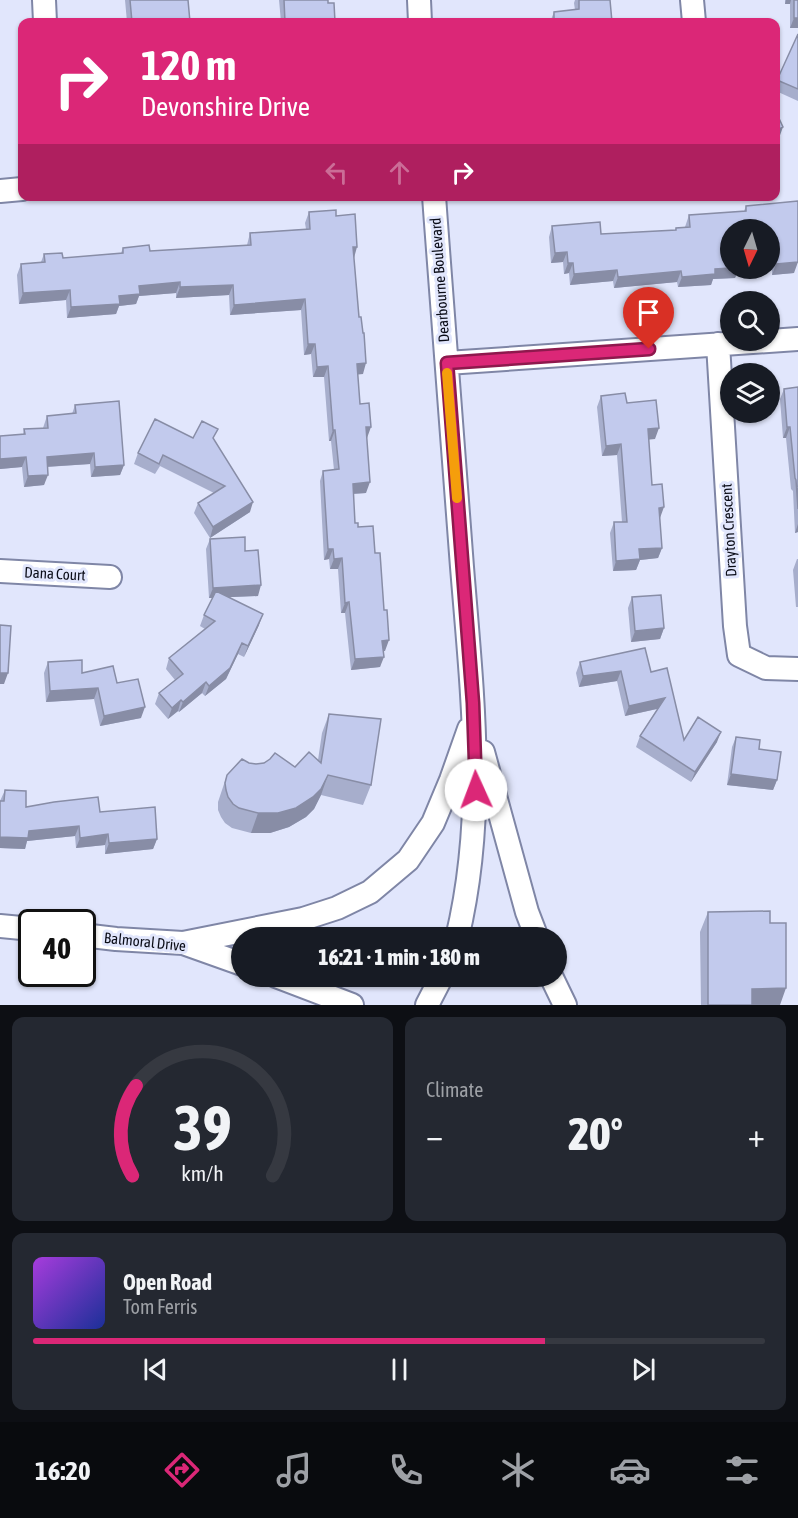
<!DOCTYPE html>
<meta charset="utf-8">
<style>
:root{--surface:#171b24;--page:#242831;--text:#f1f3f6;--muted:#9ea1a6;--line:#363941;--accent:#db2777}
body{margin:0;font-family:"Asap Condensed",sans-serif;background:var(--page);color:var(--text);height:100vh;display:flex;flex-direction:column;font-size:22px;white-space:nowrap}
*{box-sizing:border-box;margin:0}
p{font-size:20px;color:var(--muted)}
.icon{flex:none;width:33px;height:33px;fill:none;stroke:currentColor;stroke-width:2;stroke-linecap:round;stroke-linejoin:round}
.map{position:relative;height:1005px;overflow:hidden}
.side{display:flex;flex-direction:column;gap:12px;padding:12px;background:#0d0f14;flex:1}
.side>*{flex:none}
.top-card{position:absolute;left:18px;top:18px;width:762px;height:183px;border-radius:12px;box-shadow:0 2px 4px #0004;background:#db2777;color:#fff;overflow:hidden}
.needle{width:39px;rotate:185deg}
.buttons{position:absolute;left:720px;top:219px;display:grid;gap:12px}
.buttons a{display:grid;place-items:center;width:60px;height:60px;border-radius:50%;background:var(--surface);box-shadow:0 2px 4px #0004;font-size:30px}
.speed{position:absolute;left:18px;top:909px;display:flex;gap:12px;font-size:30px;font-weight:700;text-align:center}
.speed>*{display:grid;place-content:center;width:78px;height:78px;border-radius:50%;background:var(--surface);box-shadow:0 2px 4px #0004;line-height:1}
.speed .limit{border:3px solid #111;border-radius:9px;background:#fff;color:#111}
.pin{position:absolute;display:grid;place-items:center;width:51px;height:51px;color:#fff;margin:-62px -26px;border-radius:50% 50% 50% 0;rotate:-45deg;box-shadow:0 0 6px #0007}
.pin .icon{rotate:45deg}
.me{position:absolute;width:66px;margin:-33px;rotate:358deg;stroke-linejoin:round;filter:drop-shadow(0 0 4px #0008)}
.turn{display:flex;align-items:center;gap:21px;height:126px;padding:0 24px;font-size:27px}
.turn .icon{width:78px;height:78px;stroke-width:2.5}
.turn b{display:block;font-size:42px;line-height:51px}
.lanes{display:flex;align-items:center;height:57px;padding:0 24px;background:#0003;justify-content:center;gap:30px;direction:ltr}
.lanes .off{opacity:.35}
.big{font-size:45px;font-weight:800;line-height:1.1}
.side .tile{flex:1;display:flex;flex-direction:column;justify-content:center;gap:9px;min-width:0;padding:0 21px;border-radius:12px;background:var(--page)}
.side .dial{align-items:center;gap:0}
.dial svg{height:156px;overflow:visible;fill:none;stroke:var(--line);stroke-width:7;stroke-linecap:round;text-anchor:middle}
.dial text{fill:var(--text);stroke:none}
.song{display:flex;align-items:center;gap:18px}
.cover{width:72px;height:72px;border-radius:9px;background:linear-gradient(135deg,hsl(280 70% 55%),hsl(230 70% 35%))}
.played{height:6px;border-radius:3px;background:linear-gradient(90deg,var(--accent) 70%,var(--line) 70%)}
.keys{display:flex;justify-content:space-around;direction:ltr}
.heat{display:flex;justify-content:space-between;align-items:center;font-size:33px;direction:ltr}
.side .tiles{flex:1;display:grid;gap:12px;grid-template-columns:1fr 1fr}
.tile:last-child{grid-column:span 2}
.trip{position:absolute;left:231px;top:927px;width:336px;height:60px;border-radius:30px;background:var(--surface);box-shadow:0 2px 4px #0004;font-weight:800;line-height:60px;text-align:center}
.tab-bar{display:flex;height:96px;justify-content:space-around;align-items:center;background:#090b0e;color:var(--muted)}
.tab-bar .icon{width:42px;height:42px}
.tab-bar .active{color:var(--accent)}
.tab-bar b{font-size:27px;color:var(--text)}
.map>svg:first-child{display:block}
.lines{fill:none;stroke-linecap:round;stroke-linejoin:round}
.minor-casing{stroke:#7f86a6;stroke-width:26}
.minor{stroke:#fff;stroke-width:22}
.wall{fill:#a7aecc}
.shaded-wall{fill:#888da6}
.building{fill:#c2caed;stroke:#888da6;stroke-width:1.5}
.route-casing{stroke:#8e194d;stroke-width:15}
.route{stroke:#db2777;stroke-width:10}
.slow{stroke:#f59e0b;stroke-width:10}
.labels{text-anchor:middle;stroke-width:6;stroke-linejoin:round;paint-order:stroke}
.street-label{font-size:15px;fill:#0a0c17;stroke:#e1e6fc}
</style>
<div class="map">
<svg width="798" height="1005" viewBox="0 0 798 1005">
<rect width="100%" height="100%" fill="#e1e6fc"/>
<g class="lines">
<g class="minor-casing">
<path id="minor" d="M44 0 45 22
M419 0 420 22
M692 0 694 22
M0 191 22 189
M434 196C443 320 453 444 462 567 472 692 487 814 457 938
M718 344 735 626 739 655 766 668 798 669
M447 363 798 339
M0 571 110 577
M483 752 527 912 537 938
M0 926 32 929
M82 935 116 939 183 943 242 964
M183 943 303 919 337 908 370 892 408 860 433 823 451 780 469 729
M276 976 352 1005
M551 976 565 1005
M427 1005 442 976"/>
</g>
<use href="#minor" class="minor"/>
</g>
<path class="wall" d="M125 0H188L190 22H127Z
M279 0H328V3L335 22H281Z
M575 0H610L612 22H550L554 12 575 10 574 3Z
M785 0H798V28H790V4H785Z
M798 34V101L776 91V85Z
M746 206 794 273 772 275V270L737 273 735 278 713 279 711 285 678 287 677 282 614 288 613 281 570 285 569 273 564 274 563 262 551 263 549 237 552 226 601 234 675 230 676 228 685 227 689 215 744 211Z
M309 212 336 216 353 258 363 374H357L360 404 366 438V493L353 494 355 523 375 553 385 651H383L380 667 351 670 345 613H341L338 569H330L329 559 324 560 320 481 323 471 334 470 331 441H329L324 377H313L311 354 304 355 301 310 230 315 229 295 176 298V293L139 296 136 304 119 306 116 314 67 318 66 300 19 304 17 275 21 264 41 262 44 254 63 258 121 253 123 248 150 251 247 245 250 233 306 229 305 223Z
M798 387V532L795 533 793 491 791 489 786 438H783L780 399 784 389Z
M601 396 627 403 655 439H649L652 485 660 518H659L662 548 658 558 640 560 636 570 613 571 610 533 614 522H622L617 455 602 456 597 407Z
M75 405 124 465 120 475 91 477 90 464 47 467 44 485 24 487 22 467 0 469V436L23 434 24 429 43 428 47 416 72 414Z
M193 438 214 440 250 512 210 538 194 513 198 503 214 493 160 466 155 474 134 464 138 453Z
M210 539 245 551 258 596 230 597 259 625 244 657 238 654 226 679 205 696 202 693 179 712 178 711 168 719 155 704 159 693 175 680 166 669 169 658 205 629 200 626 204 615 213 598H209L206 549Z
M797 559H798V607H796L793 570Z
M632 597 664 628 660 639 631 642 628 608Z
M48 662 117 683 141 718 100 726 94 699 46 702 44 673Z
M580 662 651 672 684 740 717 742 691 782 636 747 640 736 657 709 625 716 617 681 579 687 576 673Z
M329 714 371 785 363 805 321 795 314 809 306 817 289 827 270 833H251L232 828 225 823 221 817 218 810V802L227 775 249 763 295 767 318 760 322 733Z
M736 737 759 749 777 780 773 790 727 785 732 747Z
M5 790 26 807 100 812 157 839 153 849 105 854V845L76 848 75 836 27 841 25 849 0 848V801Z
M708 912 770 923 780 1005H701L700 932Z"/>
<path class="shaded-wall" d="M786 0H791L790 4H785Z
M794 18H798V28H790Z
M783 127 779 138 776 139V131Z
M353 247H357L354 258Z
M567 252 563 262 551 263 555 253Z
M775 259 772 270 737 273 735 278 713 279 711 285 678 287 682 277 715 269 730 268H770V260Z
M798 262 794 273 772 275 776 264Z
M568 263H573L569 273 564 274Z
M617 270 613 281 570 285 574 274Z
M681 271 677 282 614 288 618 277Z
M180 282 176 293 139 296 136 304 119 306 116 314 67 318 71 307 119 296 139 286Z
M233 285 229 295 176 298 180 287Z
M70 290 66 300 19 304 23 293Z
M305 299 301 310 230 315 234 305Z
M308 344H315L311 354 304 355Z
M366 363 363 374 353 375 357 364Z
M328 366 324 377H313L317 367Z
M366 427H371L367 438Z
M787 427H790L786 438H783Z
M659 428 655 439 645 440 648 429Z
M333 430H335L331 441H329Z
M621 444 617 455 602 456 606 446Z
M94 453 90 464 43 467 47 457Z
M26 457 22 467 0 469V459Z
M124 465 120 475 91 477 95 467Z
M48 475 44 485 24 487 28 476Z
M370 482 366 493 349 494 353 484Z
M253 502 250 512 210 538 213 527Z
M664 507 660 518H655L659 508Z
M798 524V532L795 533Z
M662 548 658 558 640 560 636 570 613 571 616 561 639 549Z
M328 549H333L329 559 324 560Z
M342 558 338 569H330L334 559Z
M261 585 258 596 209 598 213 588Z
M349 602 345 613H341L345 603Z
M263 614 259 625 244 657 248 646Z
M664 628 660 639 631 642 635 631Z
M389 640 385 651 379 652 382 641Z
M242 643 238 654 226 679 205 696 209 686Z
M384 657 380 667 351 670 355 659Z
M621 671 617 681 579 687 583 676Z
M0 673H8L4 684H0Z
M206 682 202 693 179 712 183 702Z
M98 688 94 699 46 702 50 691Z
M665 698 661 708 625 716 629 706Z
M181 700 178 711 168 719 172 708Z
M145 707 141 718 100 726 104 716Z
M721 732 717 742 691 782 695 772Z
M731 774 777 780 773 790 727 785Z
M328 775 321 795 314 809 306 817 289 827 270 833H251L258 813Z
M79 826 75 836 27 841 25 849 0 848V837L29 831Z
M108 834 105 845 76 848 80 838Z
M157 839 153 849 105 854 109 843Z
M786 988 780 1005H746L752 989Z"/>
<path class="building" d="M130 0H188L190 22H132Z
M284 0H328V3H334L335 22H285Z
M579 0H610L612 22H554V12L579 9Z
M794 0H798V18H794Z
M798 34V89L777 80Z
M776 112 783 127 776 131Z
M798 201V262L776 264 775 259 770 260V230H730V268L715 269V274L682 277 681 271 618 277 617 270 574 274 573 263H568L567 252 555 253 552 226 600 222 601 234 676 230V228L690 227 689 215 746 211V206Z
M336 210V216L355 214 357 247H353L359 317H361L363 333H364L366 363 357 364 360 404 369 403 371 427H366L370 482 353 484 355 523H358V527L373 526 375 553H380L384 610H387L389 640 382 641 384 657 355 659 349 602 345 603 342 558 334 559 333 549H328L323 471 339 469 335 430H333L328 366 317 367 315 344H308L305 299 234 305 233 285 180 287V282L139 286 140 294 119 296 120 304 71 307 70 290 23 293 21 264 45 262 44 254 62 253 63 258 123 253V248L149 245 150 251 251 245 250 233 310 229 309 212Z
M798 387V509L796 480 795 478 790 427H787L784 389Z
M625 393 627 403 656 400 659 428 648 429 652 485 662 484 664 507 659 508 662 548 639 549 640 559 616 561 614 522H627L621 444 606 446 601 396Z
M119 401 124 465 95 467 94 453 47 457 48 475 28 476 26 457 0 459V436L25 434 24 429 48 428 47 416 76 413 75 405Z
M155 419 193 438 202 421 218 429 213 438 253 502 213 527 198 503 225 486 163 455 159 464 138 453Z
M245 537V551L258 550 261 585 213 588 210 539Z
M216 591 263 614 248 646 242 643 230 668 209 686 206 682 183 702 181 700 172 708 159 693 183 674 169 658 215 621 204 615Z
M661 595 664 628 635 631 632 597Z
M0 625 11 626 8 673H0Z
M645 648 651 672 667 668 684 740 698 717 721 732 695 772 640 736 665 698 629 706 621 671 583 676 580 662Z
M82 660V673L113 666 117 683 138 679 145 707 104 716 98 688 50 691 48 662Z
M329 714 381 719 371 785 328 775 321 789 313 797 296 808 278 813H258L239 808 233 804 228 797 226 790 225 783 227 775 242 759 249 763 256 764 264 763 270 759 275 753 295 767 309 752 321 763Z
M736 737 760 740 759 749 781 752 777 780 731 774Z
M5 790 26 791V807L54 802 98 797 100 812 155 807 157 839 109 843 108 834 80 838 79 826 29 831 28 838 0 837V801H4Z
M770 911V923H786V988L752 989V1005H708V912Z"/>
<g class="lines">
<g class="route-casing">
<path id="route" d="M476 790 473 703 447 363 649 349"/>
</g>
<use href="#route" class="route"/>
<path class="slow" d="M447 373 457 498"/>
</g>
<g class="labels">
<g class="street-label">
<text transform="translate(440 280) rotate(-94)" y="5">Dearbourne Boulevard</text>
<text transform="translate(729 530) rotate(-93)" y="5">Drayton Crescent</text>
<text transform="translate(55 574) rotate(3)" y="5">Dana Court</text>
<text transform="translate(145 942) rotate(6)" y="5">Balmoral Drive</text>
</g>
</g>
</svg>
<div class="buttons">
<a><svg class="needle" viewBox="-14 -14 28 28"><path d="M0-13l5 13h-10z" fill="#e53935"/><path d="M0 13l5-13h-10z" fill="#9ea1a6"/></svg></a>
<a><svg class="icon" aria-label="search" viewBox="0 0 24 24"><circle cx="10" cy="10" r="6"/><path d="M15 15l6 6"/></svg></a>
<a><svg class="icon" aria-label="layers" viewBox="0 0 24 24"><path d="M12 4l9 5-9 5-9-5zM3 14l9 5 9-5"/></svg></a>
</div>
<div class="speed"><div class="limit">40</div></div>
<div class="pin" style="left:649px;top:349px;background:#d93025"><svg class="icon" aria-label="arrive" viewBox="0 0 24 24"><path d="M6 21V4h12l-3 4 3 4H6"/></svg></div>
<svg class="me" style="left:476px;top:790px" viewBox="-20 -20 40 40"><circle r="19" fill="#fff"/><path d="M0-13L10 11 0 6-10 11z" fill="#db2777"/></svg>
<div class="trip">16:21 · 1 min · 180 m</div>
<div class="top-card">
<div class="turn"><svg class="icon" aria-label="right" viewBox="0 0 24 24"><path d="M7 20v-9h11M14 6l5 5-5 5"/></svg><div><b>120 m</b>Devonshire Drive</div></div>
<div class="lanes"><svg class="icon off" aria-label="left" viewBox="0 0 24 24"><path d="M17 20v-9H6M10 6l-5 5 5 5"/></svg><svg class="icon off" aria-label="ahead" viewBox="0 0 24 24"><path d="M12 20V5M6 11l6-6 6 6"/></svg><svg class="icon" aria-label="right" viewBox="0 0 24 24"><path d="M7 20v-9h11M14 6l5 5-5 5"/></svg></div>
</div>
</div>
<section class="side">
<div class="tiles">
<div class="tile dial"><svg viewBox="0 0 100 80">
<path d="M14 69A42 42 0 1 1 86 69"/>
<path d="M14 69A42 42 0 0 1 16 23" stroke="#db2777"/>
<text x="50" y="56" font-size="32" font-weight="700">39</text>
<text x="50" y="72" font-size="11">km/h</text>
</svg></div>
<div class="tile"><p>Climate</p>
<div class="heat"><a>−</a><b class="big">20°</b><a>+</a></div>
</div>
<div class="tile">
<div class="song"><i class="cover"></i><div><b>Open Road</b><p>Tom Ferris</p></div></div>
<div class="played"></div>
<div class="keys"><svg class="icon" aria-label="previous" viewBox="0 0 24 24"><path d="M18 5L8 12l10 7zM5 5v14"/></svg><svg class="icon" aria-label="pause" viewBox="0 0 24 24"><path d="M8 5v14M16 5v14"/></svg><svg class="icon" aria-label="next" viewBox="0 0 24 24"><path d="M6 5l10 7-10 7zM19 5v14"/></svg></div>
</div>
</div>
</section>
<nav class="tab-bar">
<b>16:20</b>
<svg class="icon active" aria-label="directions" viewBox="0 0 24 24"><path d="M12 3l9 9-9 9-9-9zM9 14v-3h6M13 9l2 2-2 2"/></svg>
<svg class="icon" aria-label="music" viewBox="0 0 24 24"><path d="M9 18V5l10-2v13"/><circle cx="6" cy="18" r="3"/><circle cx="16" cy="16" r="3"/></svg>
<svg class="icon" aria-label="phone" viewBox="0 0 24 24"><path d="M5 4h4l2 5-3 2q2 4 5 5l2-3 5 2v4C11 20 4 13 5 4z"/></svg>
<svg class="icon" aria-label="climate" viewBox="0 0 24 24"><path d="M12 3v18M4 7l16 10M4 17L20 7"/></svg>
<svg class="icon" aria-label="car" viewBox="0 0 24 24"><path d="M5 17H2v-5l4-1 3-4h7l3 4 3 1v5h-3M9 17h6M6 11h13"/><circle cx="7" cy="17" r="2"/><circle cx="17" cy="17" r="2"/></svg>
<svg class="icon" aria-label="filters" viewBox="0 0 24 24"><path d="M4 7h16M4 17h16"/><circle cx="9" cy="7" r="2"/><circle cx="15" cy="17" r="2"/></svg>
</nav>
